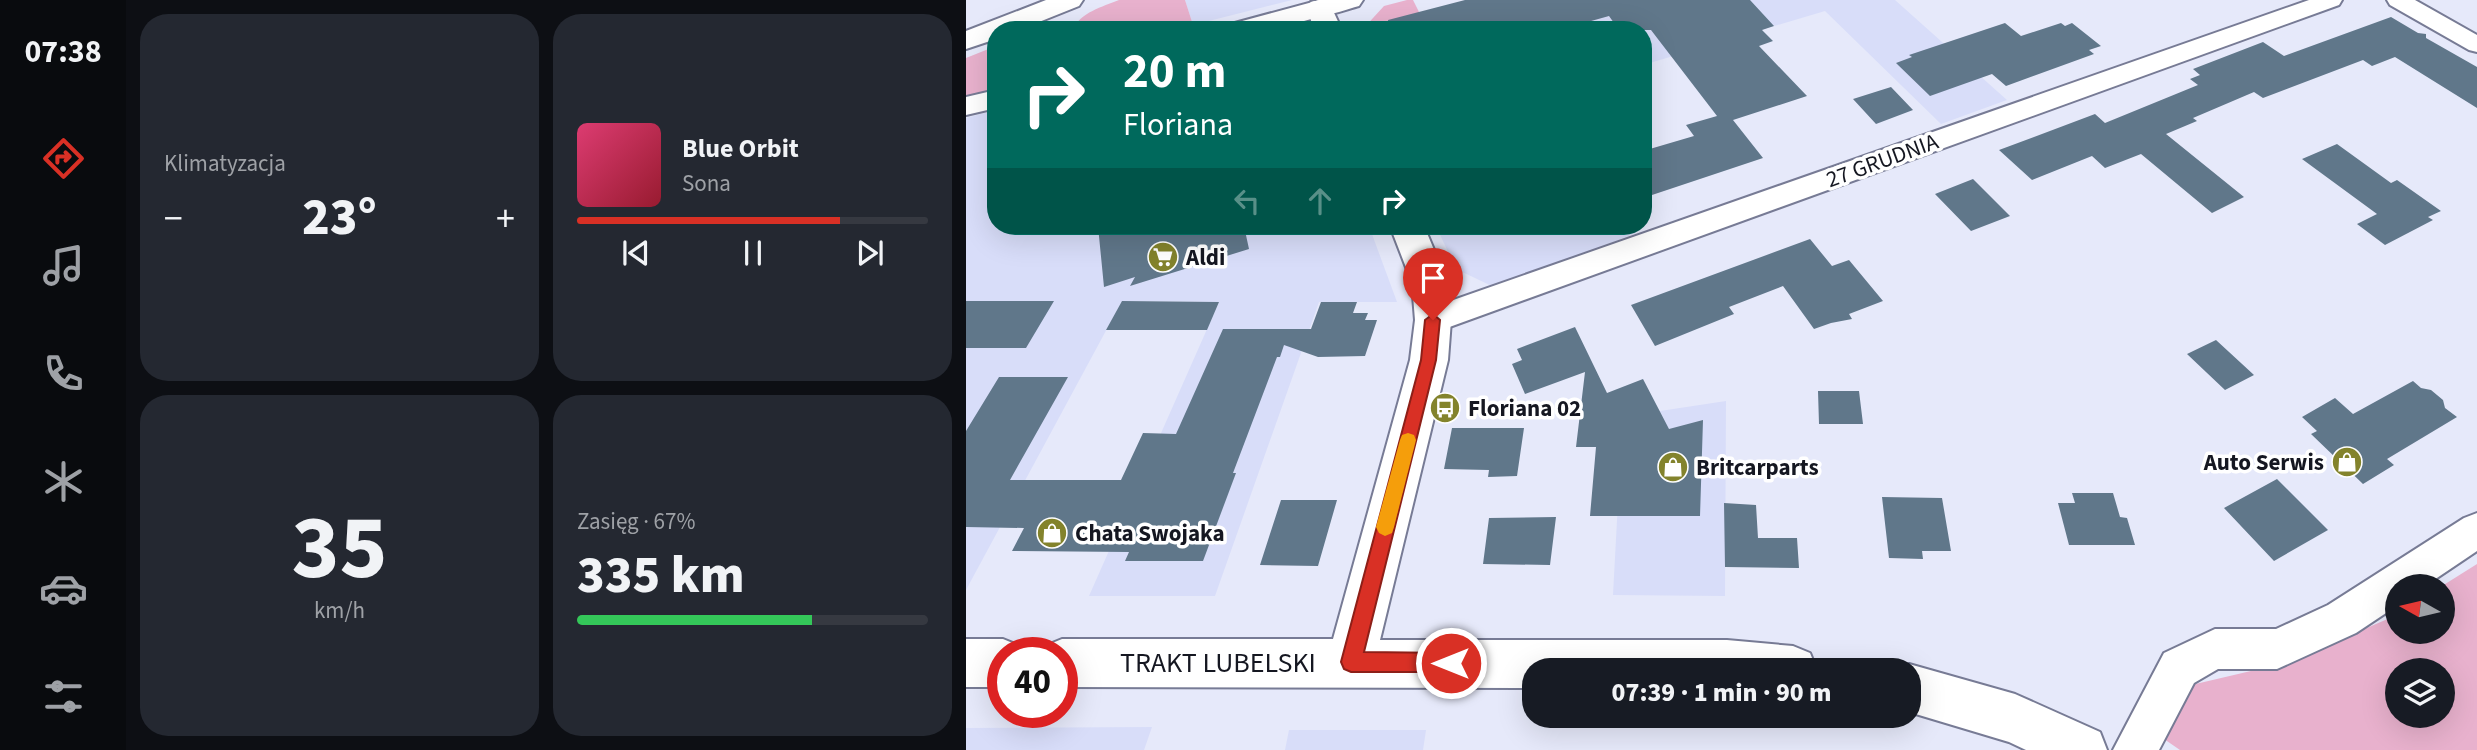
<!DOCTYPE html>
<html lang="pl">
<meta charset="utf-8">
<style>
:root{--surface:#171b24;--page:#242831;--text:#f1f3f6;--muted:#9ea1a6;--line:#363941;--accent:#d93025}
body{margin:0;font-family:"Source Sans 3",sans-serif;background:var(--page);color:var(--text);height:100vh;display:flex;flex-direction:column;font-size:26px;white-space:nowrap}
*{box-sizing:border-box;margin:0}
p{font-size:23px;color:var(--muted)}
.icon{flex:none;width:38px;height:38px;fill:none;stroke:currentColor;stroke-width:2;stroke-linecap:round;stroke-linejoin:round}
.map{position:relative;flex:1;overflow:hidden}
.sheet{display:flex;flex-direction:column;gap:14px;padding:14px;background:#0d0f14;width:840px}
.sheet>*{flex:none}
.guide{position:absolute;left:21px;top:21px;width:665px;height:214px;border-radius:28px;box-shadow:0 7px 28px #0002;background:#00695c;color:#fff;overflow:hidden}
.needle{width:46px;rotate:278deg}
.controls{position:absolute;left:1419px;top:574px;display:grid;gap:14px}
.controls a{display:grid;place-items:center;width:70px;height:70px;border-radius:50%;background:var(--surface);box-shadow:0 7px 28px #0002;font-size:35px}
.speed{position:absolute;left:21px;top:637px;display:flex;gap:14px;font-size:35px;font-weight:700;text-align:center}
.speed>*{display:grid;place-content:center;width:91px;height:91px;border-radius:50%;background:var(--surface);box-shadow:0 7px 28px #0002;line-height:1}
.speed .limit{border:10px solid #d22;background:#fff;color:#111}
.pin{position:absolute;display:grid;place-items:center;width:60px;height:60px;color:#fff;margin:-72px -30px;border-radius:50% 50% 50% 0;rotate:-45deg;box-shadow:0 0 7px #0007}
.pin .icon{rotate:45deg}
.me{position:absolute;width:77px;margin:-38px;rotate:270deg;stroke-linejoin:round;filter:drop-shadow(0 0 5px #0008)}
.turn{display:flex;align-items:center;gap:24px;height:147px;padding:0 21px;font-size:32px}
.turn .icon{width:91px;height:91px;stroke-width:2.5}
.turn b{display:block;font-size:49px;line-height:60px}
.lanes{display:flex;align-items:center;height:66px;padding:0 21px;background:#0003;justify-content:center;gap:35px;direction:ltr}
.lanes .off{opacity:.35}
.big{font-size:52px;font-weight:800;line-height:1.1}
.sheet .tile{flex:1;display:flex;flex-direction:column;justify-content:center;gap:10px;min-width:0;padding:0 24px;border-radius:28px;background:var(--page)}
.sheet .dial{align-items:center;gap:0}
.dial b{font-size:91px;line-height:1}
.song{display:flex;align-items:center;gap:21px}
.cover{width:84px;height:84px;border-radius:10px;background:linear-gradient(135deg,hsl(340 70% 55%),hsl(350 70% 35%))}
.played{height:7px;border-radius:4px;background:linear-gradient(90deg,var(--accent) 75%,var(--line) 75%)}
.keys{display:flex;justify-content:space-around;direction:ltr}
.heat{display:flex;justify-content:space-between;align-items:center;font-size:38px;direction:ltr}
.charge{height:10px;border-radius:5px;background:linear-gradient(90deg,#34c759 67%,var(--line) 0)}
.sheet .tiles{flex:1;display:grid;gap:14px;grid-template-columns:repeat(2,1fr)}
.trip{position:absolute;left:556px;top:658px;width:399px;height:70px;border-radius:28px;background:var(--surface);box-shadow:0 7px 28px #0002;font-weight:800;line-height:70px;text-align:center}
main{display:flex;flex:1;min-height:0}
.dock{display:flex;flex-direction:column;width:126px;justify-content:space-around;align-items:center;background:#090b0e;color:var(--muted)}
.dock .icon{width:49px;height:49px}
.dock .current{color:var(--accent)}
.dock b{font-size:32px;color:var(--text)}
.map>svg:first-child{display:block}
.built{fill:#d8ddf9}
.green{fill:#e8b1cd;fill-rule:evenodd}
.building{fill:#60778a}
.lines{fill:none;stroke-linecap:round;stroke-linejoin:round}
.minor-casing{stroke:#777b95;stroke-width:4}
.tertiary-casing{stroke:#777b95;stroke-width:4}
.secondary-casing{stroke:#777b95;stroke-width:4}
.primary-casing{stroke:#777b95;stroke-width:4}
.minor{fill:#fff;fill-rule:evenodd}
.tertiary{fill:#fff;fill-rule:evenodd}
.secondary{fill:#fff;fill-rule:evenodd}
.primary{fill:#fff;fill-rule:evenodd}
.route{fill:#d93025;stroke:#8d1f18;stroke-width:2}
.slow{fill:#f59e0b}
.labels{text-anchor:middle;stroke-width:7;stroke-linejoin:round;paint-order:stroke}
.street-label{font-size:23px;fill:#151721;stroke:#fff}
.poi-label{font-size:23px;font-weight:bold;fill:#151721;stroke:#fff;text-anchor:start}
.near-street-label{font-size:28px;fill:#151721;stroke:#fff}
</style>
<main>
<nav class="dock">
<b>07:38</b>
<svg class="icon current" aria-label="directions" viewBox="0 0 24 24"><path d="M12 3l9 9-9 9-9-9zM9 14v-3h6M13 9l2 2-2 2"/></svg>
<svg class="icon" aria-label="music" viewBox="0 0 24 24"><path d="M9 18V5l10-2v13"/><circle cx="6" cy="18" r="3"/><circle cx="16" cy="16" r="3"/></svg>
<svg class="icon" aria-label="phone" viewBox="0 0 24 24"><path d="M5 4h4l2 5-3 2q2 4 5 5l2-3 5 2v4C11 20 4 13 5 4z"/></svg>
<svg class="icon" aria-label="climate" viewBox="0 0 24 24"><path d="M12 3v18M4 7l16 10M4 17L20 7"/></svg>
<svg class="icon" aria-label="car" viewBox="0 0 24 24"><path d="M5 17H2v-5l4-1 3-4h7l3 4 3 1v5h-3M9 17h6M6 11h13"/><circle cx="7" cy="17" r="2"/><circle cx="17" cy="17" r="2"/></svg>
<svg class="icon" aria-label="filters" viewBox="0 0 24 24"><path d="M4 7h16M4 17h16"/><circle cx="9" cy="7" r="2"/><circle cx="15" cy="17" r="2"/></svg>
</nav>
<section class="sheet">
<div class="tiles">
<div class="tile"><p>Klimatyzacja</p>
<div class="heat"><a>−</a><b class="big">23°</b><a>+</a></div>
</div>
<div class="tile">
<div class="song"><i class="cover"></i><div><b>Blue Orbit</b><p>Sona</p></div></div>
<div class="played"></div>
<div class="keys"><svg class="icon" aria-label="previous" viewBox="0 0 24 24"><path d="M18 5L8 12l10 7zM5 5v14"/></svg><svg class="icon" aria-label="pause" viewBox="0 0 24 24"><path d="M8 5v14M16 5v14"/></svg><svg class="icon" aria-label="next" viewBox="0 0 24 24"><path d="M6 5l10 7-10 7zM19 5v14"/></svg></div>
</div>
<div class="tile dial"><b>35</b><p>km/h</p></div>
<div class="tile"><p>Zasięg · 67%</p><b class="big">335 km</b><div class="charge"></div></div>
</div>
</section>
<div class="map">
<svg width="1511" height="750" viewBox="0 0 1511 750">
<rect width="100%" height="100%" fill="#e6e9fa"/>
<path class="built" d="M219 0H326L227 25Z
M609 0H929L1041 100 975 124 859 11 677 65V30H630Z
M30 110V226H403L431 302H353L249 596H123L253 302 156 301 0 590V118Z
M470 226H665L670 233 530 288 490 269Z
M760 401 759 596 647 595 656 427 694 411Z
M186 727 178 750H0V728Z
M323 730H460L457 750H319Z"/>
<path class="green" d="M153 0H219L227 25 215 30H106C115 12 136 7 153 0Z
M441 0H447L462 30H396L418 6Z
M30 46V91L0 99V58Z
M1511 564V750H1214L1198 739 1221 686 1319 663 1431 615 1432 632H1477L1476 586ZM1432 670H1477V716H1432Z"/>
<path class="building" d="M499 0H784L808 26 796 30 807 41 793 46 841 96 767 120 797 158 677 198V151L728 136 720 125 751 116 685 30H653L643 16 593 30H423L422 20Z
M1425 17 1452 33 1460 34V38L1511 67V108L1429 57 1406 66 1397 60 1297 98 1288 92 1227 118 1231 121 1200 134 1278 197 1246 213 1175 154 1139 168 1126 156 1066 180 1033 150 1129 114 1139 123 1232 85 1224 79 1234 75 1227 69 1297 42 1318 56Z
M1039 23 1055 36 1095 23 1099 26 1106 23 1135 46 1123 50 1128 54 1040 86 1026 74 964 96 930 63 946 57 943 55Z
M925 87 947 110 910 124 887 99Z
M1371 144 1425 183 1431 180 1475 211 1462 217 1467 220 1419 245 1391 224 1411 214 1336 159Z
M1007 179 1044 216 1005 231 969 194Z
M132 226H278L283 249 164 286 169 277 138 287Z
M844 239 866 266 883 260 917 301 883 314 886 319 865 323 848 329 817 286 763 307 768 314 689 346 665 305Z
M0 301H88L60 348H0Z
M156 301 253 302 241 330H140Z
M355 302H391L387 313H402L399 320H411L399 356 352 357 318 345 314 357H311L267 473H270L237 561H159L163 552 46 551 58 528 0 527V431L33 377H102L44 480H155L177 433 210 434 257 329H345Z
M609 327 641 393 677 379 703 429 737 420 734 516H624L630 447H610L619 372 559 394 546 364 556 360 551 349Z
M1250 340 1288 375 1259 390 1221 354Z
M1447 381 1455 388 1465 390 1477 400 1479 408 1491 417 1421 459 1428 465 1397 484 1345 434 1351 431 1336 417 1369 398 1387 414Z
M852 391H893L897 424H853Z
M486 428H558L551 476 522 477 523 470 478 469Z
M1311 479 1362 530 1308 561 1258 508Z
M1106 493H1147L1154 517 1161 518 1169 545H1103L1092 503H1109Z
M916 497 976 498 985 551H956L957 559 923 558Z
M315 500H371L352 566 294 565Z
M758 503 790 505 792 538H831L833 568 759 567Z
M590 517 584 565 517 564 523 518Z"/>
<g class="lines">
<g class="minor-casing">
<path id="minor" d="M1343 0H1376L1373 5 478 329 467 332 456 329 451 320 456 311Z
M1421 0H1449L1511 35V52L1503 50 1424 5Z
M1511 513V551L1459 586H1432V605L1390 633 1311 669H1252L1228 683 1193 750H1147L1198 653 1249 629H1310L1362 605 1498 518Z"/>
</g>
<g class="tertiary-casing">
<path id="tertiary" d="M354 0 363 2 376 30H348L341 8 345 2Z
M424 226H458L482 283 485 320 482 360 414 640H761L827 646 844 653 851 670H569V688L96 687V653H76L79 646 96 639H367L444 360 449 320 446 283Z
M0 639H37L54 646 57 653H37V687H0Z
M943 664 1049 694 1134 732 1141 750H1060L1043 742 943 712V670H927Z"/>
</g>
<g class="secondary-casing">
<path id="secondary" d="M354 0H397L393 6C378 10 361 18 345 14L341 8 345 2Z"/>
</g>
<g class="primary-casing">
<path id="primary" d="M80 0H117L113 6 53 30H30V39L0 49V31Z
M354 0 363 2 367 8 363 14 306 30H262L265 24Z
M30 90V108L0 115V97Z"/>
</g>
<use href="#minor" class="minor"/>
<use href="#tertiary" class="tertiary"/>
<use href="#secondary" class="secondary"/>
<use href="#primary" class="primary"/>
</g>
<path class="route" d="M467 314 474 320 470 360 398 652 485 653 492 656 495 663 492 670 485 672H385L378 669 375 662 455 360 459 320Z"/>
<path class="slow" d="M442 433 448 435 450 440 428 527 426 533 419 536 413 533 410 527 434 440 436 435Z"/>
<defs>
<g id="supermarket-disc" transform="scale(1.575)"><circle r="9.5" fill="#83832c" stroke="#fff"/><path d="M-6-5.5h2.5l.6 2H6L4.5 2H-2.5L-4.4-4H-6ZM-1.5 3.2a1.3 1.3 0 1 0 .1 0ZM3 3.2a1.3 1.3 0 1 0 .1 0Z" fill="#fff"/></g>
<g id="bus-disc" transform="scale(1.575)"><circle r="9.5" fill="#83832c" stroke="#fff"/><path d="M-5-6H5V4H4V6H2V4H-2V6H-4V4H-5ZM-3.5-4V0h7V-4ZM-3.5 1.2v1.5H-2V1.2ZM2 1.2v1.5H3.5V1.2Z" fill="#fff"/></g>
<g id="shop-disc" transform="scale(1.575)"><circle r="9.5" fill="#83832c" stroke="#fff"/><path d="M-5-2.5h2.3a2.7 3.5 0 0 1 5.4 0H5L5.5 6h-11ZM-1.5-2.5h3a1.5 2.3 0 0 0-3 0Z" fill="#fff"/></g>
</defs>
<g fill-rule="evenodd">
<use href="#supermarket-disc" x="197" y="257"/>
<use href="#bus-disc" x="479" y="408"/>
<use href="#shop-disc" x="1381" y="462"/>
<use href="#shop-disc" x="707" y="467"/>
<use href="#shop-disc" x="86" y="533"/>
</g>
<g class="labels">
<g class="street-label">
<text transform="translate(916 160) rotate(-20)" y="8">27 GRUDNIA</text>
</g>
<g class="poi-label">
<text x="220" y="265">Aldi</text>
<text x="502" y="416">Floriana 02</text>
<text x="1358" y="470" text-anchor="end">Auto Serwis</text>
<text x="730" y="475">Britcarparts</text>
<text x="109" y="541">Chata Swojaka</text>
</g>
<g class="near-street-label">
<text x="252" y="672">TRAKT LUBELSKI</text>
</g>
</g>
</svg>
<div class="controls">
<a><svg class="needle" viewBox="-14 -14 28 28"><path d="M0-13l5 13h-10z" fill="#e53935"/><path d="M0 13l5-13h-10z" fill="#9ea1a6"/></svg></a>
<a><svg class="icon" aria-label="layers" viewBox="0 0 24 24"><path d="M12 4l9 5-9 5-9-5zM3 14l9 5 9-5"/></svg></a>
</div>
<div class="speed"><div class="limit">40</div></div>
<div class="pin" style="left:467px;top:320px;background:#d93025"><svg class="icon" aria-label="arrive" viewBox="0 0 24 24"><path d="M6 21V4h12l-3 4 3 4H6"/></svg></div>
<svg class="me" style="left:485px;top:663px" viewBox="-20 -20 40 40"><circle r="17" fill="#d93025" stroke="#fff" stroke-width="3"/><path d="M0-11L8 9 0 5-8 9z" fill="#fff"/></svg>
<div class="trip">07:39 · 1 min · 90 m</div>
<div class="guide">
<div class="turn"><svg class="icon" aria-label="right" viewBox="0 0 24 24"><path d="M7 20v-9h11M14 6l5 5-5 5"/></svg><div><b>20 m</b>Floriana</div></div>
<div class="lanes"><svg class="icon off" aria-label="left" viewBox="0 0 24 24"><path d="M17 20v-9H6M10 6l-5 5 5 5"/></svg><svg class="icon off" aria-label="ahead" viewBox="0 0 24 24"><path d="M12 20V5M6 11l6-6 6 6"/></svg><svg class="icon" aria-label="right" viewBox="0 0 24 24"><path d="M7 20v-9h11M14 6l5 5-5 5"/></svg></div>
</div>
</div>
</main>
